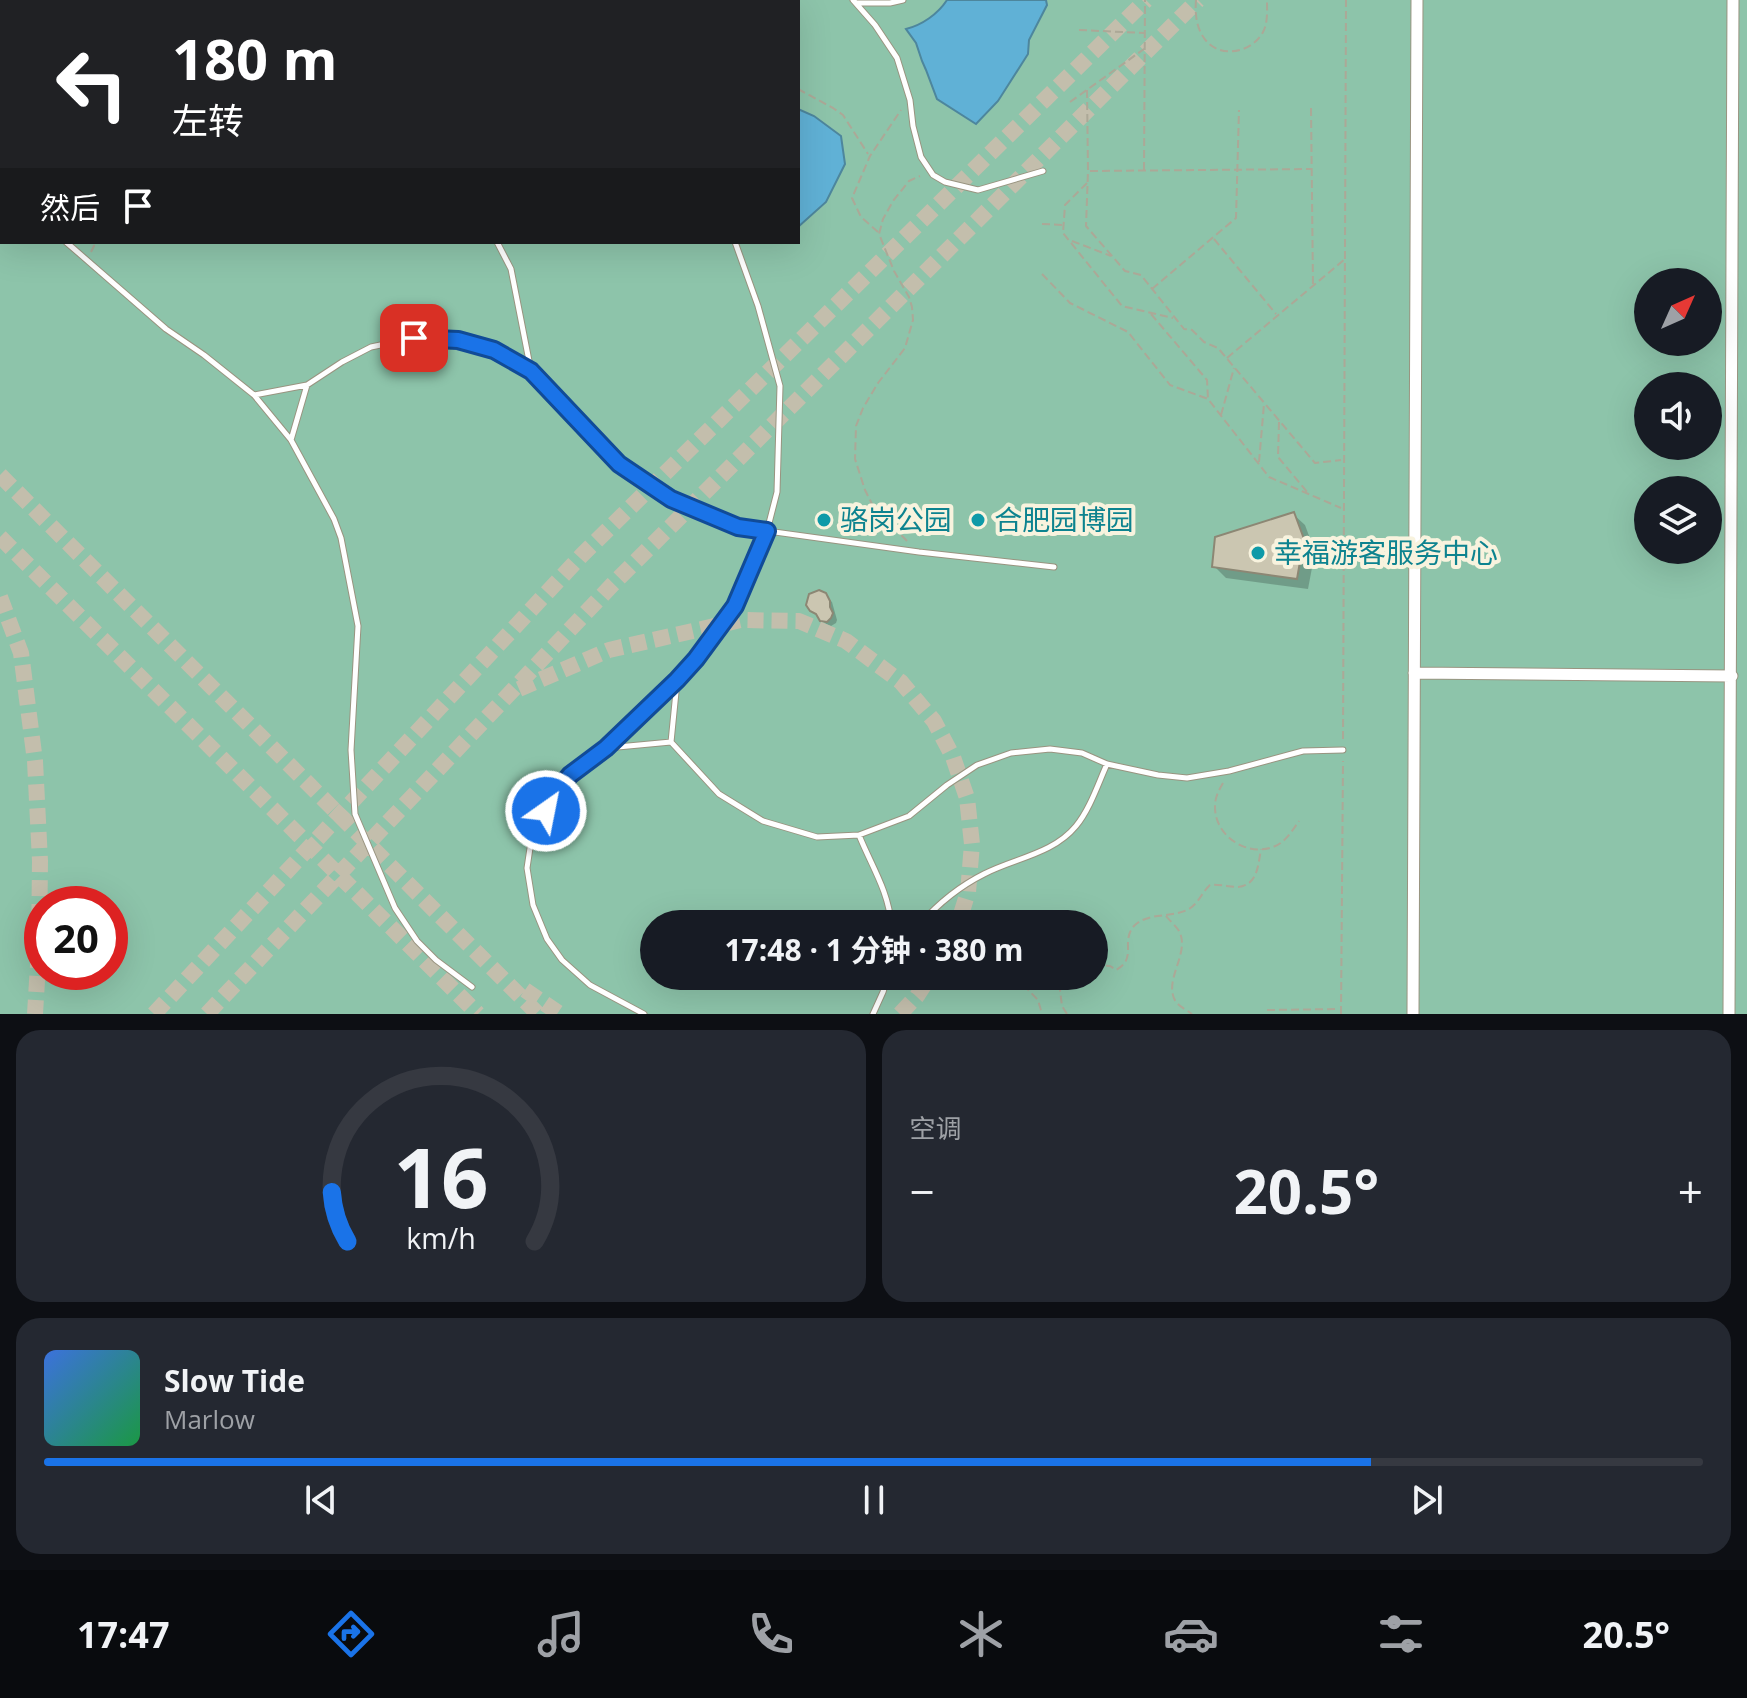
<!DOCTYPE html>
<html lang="zh">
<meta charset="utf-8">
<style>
:root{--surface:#171b24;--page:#242831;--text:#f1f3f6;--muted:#9ea1a6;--line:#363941;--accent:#1a73e8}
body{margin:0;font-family:"Open Sans","Noto Sans SC",sans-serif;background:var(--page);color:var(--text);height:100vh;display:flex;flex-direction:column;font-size:30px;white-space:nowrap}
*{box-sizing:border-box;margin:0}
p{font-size:26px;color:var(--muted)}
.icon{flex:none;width:44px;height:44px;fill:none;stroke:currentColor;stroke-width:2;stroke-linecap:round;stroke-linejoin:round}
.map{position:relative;height:1014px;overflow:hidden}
.drawer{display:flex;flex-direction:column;gap:16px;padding:16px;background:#0d0f14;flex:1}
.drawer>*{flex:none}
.banner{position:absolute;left:0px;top:0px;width:800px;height:244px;box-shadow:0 8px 32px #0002;background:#202124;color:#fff;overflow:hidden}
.needle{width:52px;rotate:45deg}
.fabs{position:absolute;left:1634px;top:268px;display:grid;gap:16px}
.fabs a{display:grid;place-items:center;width:88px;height:88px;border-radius:50%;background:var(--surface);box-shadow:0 8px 32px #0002;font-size:40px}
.speed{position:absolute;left:24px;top:886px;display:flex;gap:16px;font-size:40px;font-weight:700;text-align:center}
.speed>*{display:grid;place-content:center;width:104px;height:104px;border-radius:50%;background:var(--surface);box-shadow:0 8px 32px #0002;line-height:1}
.speed .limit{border:12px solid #d22;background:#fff;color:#111}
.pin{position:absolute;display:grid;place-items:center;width:68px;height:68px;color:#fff;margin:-34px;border-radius:16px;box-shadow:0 4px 12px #0006}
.me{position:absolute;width:88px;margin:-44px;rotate:33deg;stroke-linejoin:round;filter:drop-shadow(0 0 6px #0008)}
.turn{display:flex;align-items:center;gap:28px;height:168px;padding:0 40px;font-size:36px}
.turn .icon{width:104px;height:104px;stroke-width:2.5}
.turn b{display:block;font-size:56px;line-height:68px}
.then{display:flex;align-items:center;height:76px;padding:0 40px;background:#0003;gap:16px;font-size:30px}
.big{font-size:60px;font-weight:700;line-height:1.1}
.drawer .tile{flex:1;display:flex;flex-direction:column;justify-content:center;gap:12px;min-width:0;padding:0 28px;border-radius:24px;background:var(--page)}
.drawer .dial{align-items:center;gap:0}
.dial svg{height:208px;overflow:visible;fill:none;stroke:var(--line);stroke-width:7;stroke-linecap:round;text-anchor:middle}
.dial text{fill:var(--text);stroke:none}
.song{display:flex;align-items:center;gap:24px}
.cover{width:96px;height:96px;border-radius:12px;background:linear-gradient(135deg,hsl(220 70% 55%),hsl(140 70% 35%))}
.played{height:8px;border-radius:4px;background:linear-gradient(90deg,var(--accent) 80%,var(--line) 80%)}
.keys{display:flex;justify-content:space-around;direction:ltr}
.heat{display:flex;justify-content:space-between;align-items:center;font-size:44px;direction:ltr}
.drawer .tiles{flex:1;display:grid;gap:16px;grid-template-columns:1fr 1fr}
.tile:last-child{grid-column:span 2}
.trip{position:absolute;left:640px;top:910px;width:468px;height:80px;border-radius:40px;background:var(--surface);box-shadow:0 8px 32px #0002;font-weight:700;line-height:80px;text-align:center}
.menu{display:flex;height:128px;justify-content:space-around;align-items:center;background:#090b0e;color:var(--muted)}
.menu .icon{width:56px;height:56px}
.menu .on{color:var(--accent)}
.menu b{font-size:36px;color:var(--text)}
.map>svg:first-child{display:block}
.green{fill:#8dc4aa;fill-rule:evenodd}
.water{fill:#60b1d6;stroke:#4d869d;stroke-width:2}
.shadow{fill:#0003}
.building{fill:#cbc6b1;stroke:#8c8774;stroke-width:2}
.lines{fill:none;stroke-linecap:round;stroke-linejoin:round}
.primary-tunnel{stroke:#c3beac;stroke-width:16;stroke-dasharray:16 8;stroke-linecap:butt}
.service-casing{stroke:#999480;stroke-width:7}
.minor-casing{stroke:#999480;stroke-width:13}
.path{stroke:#aca897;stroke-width:2;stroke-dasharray:8 4;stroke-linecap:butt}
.service{stroke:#fff;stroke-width:5}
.minor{stroke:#fff;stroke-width:11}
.route-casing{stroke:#114b97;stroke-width:20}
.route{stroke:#1a73e8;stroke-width:14}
.culture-dot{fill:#0f9aa8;stroke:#f8f3de;stroke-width:3}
.labels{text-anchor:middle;stroke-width:8;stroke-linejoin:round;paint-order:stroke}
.culture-label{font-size:28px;fill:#0d838f;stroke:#f8f3de;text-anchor:start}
</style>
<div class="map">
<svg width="1747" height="1014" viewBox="0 0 1747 1014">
<rect width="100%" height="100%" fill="#ebe6d1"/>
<path class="green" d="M0 0H1747V1014H0ZM2 2H798V242H2ZM1648 282H1708V342H1648ZM1648 386H1708V446H1648ZM1648 490H1708V550H1648ZM42 904H110V972H42ZM654 924H1094V976H654Z"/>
<path class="water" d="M256 0H408L407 2H258Z
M947 0H1046L1047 5 1029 40 1028 54 998 101 976 124 937 99 926 70 922 61 916 43 906 29C922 25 938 14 947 0Z
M798 109 814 116 841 136 845 164 826 202 798 227Z"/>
<path class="shadow" d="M1293 514 1305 525 1315 552 1308 589 1226 578 1214 566Z
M826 596 832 602 837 620 836 623 831 626 826 624 810 608Z"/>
<path class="building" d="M1294 512 1304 539 1297 579 1212 567 1215 537Z
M819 590 826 593 830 601V607L833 613 831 618 827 622 820 621 816 614 810 611 806 605 809 594Z"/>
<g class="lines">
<path class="primary-tunnel" d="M0 475 538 1014
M0 537 478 1014
M0 597 21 653 35 761 40 861 39 948 35 1014
M519 689 609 650 741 620 799 621 846 641 901 682 934 721 953 757 967 798 972 844 968 892 958 924
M525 990 560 1014
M154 1014 582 555 1146 0
M207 1014 612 585 1198 0
M900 1014 917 996 930 976"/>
<g class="service-casing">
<path id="service" d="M222 0 226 2
M617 0 618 2
M853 0 875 25 897 58 910 100 913 126 921 157 933 175 945 182 978 190 1043 171
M163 2 164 0
M452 2 453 0
M857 3H890L903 0
M0 138H2
M0 176 2 178
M66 242 166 329 204 355 254 395 291 440
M497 242 511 269 531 371
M307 385 291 440 334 519 341 538 358 626 351 750 355 814 395 908 417 941 436 960 472 987
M254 395 307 385 342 362 371 347 414 338 458 340 494 350 531 371 619 464 671 499 738 527 919 552 1054 567
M677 682 671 742 719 794 763 821 817 837 859 835 909 816 947 785 977 765 1011 753 1050 749 1082 753 1107 764 1158 775 1187 778 1229 771 1303 751 1343 750
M607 748 671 742
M859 835C871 865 889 892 891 924
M920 924C938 904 960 886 984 874 1015 858 1053 854 1076 826 1090 809 1098 784 1107 764
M644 1014 590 985 562 960 547 939 533 905 527 868 530 848 538 827 554 795 570 775 606 748 677 680 696 659 735 606 767 531 777 492 780 386 758 306 735 242
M873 1014 883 992 888 976"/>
</g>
<g class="minor-casing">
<path id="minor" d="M1414 673 1732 676
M1413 1014 1417 0
M1729 1014 1733 0"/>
</g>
<path class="path" d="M1196 0C1195 13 1196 27 1204 38 1218 59 1251 54 1263 32 1268 23 1267 10 1267 0
M1079 30 1145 33
M798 89 833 108 843 115 868 154
M1087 90 1088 171 1086 226 1125 271 1141 275 1184 329 1192 330 1204 342 1218 348 1315 463 1341 460
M1070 102 1144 49
M1311 108 1313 286
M1144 170 1145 0
M1090 171 1312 169
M1087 183 1065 205 1063 233 1122 306 1173 318
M1042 224 1064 225
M878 232 861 217 852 198 870 156 901 110
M1214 239 1276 314
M1072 241 1111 256
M91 252 94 246 93 242
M1042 274 1070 303 1128 332 1170 385 1208 399 1269 477 1341 508
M1152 289 1236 218 1239 110
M1151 314 1207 380 1208 399
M1227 358 1345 259
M1221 415 1234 368
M1279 422 1278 457 1308 493
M1259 462 1264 404
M907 541 873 506 865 490 855 459 856 426 863 408 878 383 905 348 913 320 912 307 909 297 894 271 879 234 883 219 893 201 909 181 920 176
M1343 739 1346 0
M1223 783C1219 790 1215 797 1215 806 1214 835 1246 857 1273 847 1285 843 1292 831 1299 821
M1166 916C1170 921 1176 926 1179 931 1191 953 1162 981 1176 1002 1180 1007 1187 1010 1192 1014
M1094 965 1110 966 1116 970C1138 958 1120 942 1134 926 1147 912 1173 918 1189 909 1199 903 1202 892 1210 885 1220 884 1229 887 1238 887 1258 885 1258 865 1261 849
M1015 976 1038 1000 1042 1014
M1267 1010 1339 1009
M1067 1014 1062 1006 1060 990 1070 976
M1341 1014 1343 761"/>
<use href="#service" class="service"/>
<use href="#minor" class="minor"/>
</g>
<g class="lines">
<g class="route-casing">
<path id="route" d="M414 338 458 340 494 350 531 371 619 464 671 499 738 527 767 531 735 606 696 659 677 680 606 748 570 775 554 795 546 811"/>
</g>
<use href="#route" class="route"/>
</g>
<g class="culture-dot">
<circle cx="824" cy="520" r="8"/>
<circle cx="978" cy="520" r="8"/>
<circle cx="1258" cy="553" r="8"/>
</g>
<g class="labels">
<g class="culture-label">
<text x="840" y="530">骆岗公园</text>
<text x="994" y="530">合肥园博园</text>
<text x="1274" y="563">幸福游客服务中心</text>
</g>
</g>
</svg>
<div class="fabs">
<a><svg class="needle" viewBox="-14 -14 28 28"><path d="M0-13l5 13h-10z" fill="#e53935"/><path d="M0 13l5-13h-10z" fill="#9ea1a6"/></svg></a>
<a><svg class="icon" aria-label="sound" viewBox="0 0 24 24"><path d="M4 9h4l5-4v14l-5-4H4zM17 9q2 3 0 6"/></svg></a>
<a><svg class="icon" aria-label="layers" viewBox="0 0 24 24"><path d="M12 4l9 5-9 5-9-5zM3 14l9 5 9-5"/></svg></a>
</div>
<div class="speed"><div class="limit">20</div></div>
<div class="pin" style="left:414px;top:338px;background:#d93025"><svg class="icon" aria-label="arrive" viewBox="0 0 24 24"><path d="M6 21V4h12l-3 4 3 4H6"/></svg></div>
<svg class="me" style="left:546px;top:811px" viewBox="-20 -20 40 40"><circle r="17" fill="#1a73e8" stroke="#fff" stroke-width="3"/><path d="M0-11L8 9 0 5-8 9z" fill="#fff"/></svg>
<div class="trip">17:48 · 1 分钟 · 380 m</div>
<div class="banner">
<div class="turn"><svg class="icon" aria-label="left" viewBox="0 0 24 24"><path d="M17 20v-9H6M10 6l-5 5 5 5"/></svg><div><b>180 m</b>左转</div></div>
<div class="then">然后<svg class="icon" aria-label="arrive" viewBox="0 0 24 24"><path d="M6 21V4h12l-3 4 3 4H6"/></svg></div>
</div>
</div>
<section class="drawer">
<div class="tiles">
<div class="tile dial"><svg viewBox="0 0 100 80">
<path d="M14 69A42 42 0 1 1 86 69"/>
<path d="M14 69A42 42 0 0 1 8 50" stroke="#1a73e8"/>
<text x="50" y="56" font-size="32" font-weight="700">16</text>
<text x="50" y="72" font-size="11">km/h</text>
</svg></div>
<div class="tile"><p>空调</p>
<div class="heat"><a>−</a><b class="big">20.5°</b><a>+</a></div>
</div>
<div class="tile">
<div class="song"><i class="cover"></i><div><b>Slow Tide</b><p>Marlow</p></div></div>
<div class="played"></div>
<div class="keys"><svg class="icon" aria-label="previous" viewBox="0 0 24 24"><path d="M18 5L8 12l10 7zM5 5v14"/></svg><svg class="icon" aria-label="pause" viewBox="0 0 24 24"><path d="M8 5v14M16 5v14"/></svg><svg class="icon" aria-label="next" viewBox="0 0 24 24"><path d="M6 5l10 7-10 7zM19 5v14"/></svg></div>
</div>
</div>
</section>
<nav class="menu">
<b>17:47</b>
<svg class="icon on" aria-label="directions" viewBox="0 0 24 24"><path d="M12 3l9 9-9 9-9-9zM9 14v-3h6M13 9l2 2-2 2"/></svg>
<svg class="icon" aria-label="music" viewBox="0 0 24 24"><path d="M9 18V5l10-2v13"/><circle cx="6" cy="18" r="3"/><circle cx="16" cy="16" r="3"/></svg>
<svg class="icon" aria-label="phone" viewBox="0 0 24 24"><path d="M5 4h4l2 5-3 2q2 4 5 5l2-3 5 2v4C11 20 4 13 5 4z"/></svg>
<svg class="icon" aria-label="climate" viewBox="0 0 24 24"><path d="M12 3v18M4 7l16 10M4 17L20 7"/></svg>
<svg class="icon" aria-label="car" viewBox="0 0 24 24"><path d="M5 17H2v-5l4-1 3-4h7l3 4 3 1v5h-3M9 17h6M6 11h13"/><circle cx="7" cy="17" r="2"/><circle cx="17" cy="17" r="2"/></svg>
<svg class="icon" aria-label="filters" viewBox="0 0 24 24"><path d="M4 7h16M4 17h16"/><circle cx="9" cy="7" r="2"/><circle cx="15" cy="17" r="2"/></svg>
<b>20.5°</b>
</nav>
